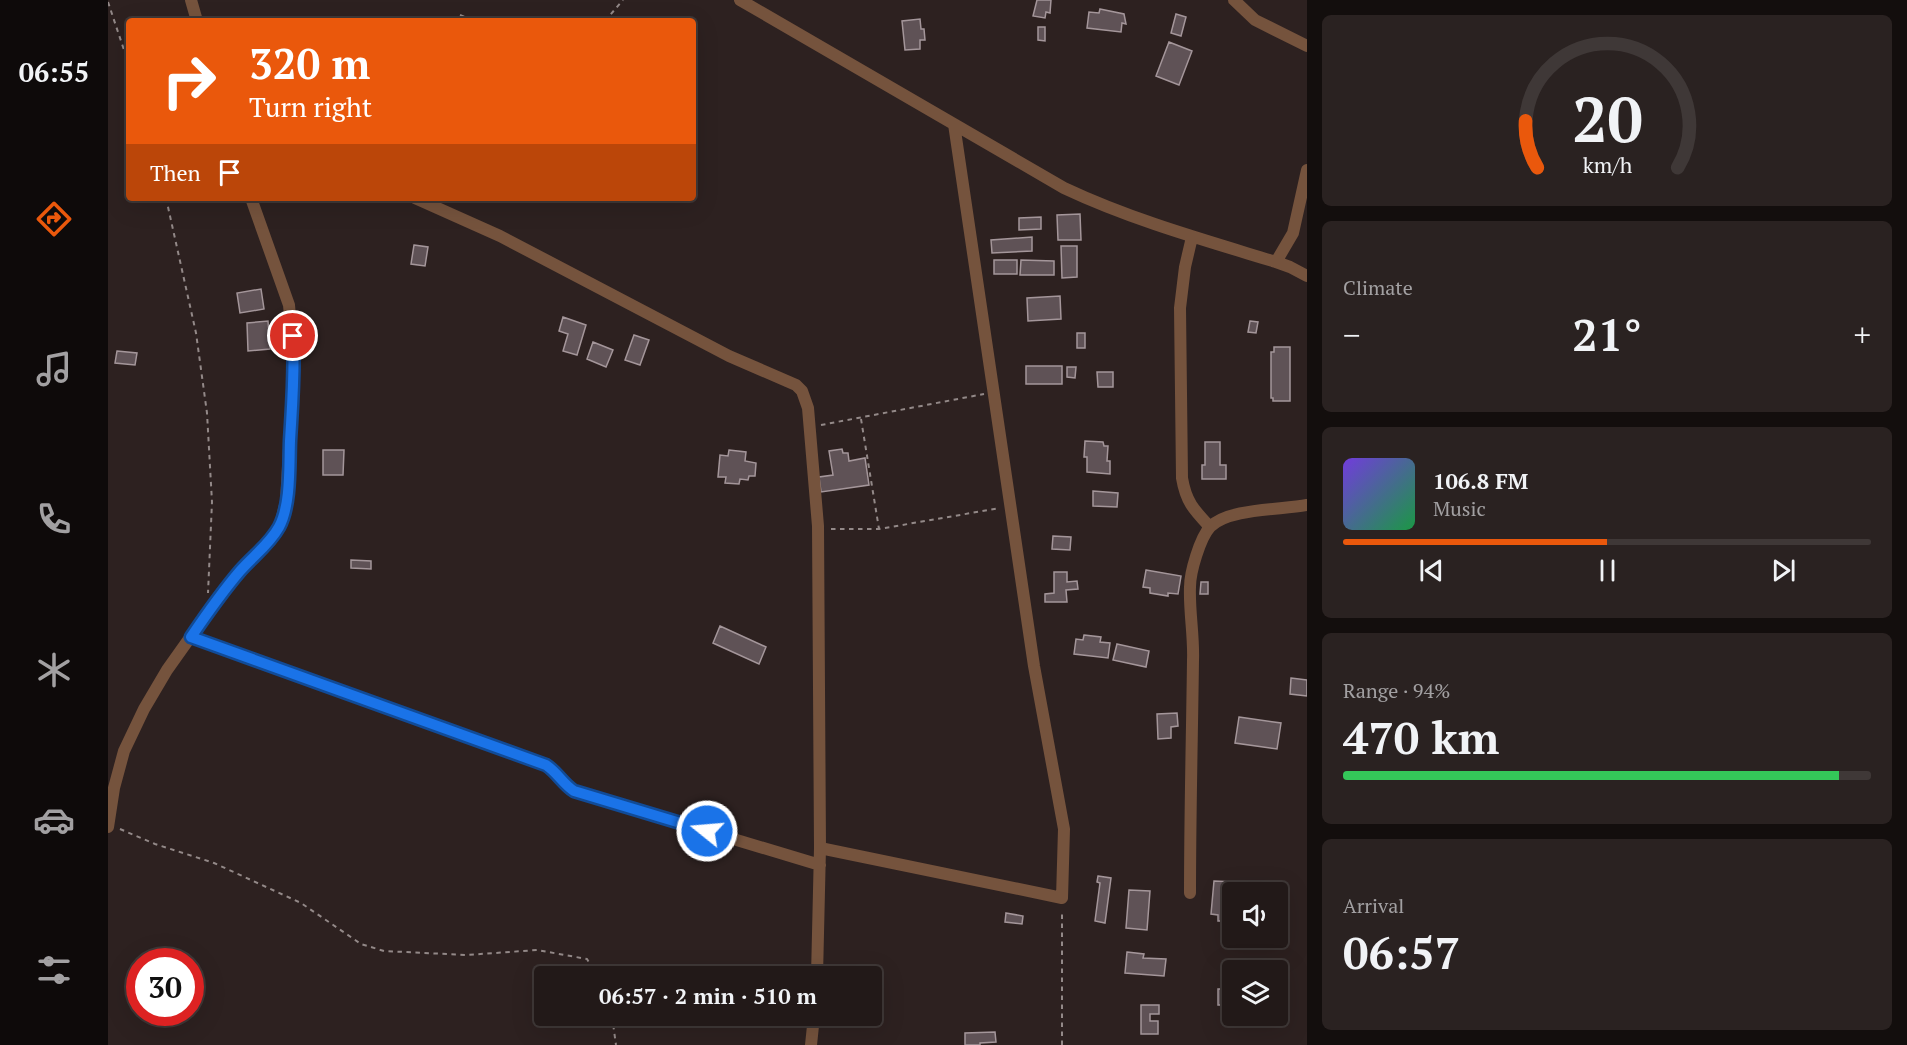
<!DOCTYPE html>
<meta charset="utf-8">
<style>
:root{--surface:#221918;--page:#2a2221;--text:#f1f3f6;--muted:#a2a0a2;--line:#3f3837;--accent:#ea580c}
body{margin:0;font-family:"PT Serif",serif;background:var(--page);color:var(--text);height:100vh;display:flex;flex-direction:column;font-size:22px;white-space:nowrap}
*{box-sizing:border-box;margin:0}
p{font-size:20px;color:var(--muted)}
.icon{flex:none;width:33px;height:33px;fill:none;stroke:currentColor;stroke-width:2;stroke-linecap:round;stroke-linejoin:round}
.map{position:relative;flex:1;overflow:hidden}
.sheet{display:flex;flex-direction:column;gap:15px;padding:15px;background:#130e0d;width:600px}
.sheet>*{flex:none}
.hud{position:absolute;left:18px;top:18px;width:570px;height:183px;border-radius:6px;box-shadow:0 6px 24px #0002,0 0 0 2px var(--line);background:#ea580c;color:#fff;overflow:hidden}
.tools{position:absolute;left:1114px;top:882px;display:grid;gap:12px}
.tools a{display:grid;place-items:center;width:66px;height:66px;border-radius:6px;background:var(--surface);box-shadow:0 6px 24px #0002,0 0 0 2px var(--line);font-size:30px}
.speed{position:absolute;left:18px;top:948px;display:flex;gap:12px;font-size:30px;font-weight:700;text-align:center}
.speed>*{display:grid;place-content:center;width:78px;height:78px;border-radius:50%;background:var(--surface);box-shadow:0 6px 24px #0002,0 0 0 2px var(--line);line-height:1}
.speed .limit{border:9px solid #d22;background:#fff;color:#111}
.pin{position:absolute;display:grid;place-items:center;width:51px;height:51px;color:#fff;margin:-26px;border:3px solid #fff;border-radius:50%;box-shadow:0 2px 6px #0007}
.me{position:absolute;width:66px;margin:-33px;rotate:287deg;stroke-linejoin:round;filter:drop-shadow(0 0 4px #0008)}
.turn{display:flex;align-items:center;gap:21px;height:126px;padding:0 24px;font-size:27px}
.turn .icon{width:78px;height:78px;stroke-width:2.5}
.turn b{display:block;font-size:42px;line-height:51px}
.then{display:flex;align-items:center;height:57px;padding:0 24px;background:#0003;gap:12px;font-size:22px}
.big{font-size:45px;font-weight:700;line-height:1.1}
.sheet .widget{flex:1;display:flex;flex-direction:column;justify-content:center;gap:9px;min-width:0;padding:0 21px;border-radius:9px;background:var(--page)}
.sheet .dial{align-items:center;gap:0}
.dial svg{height:156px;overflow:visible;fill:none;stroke:var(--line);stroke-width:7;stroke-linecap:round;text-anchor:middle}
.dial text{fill:var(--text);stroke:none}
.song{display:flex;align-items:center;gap:18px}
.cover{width:72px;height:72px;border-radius:9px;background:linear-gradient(135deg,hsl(260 70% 55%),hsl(140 70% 35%))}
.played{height:6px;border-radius:3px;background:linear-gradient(90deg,var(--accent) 50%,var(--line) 50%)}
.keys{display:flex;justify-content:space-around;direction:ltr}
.heat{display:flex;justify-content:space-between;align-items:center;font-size:33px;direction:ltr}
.charge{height:9px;border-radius:4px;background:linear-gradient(90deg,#34c759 94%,var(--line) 0)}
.trip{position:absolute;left:426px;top:966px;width:348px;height:60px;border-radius:6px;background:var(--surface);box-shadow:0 6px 24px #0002,0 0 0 2px var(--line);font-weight:700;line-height:60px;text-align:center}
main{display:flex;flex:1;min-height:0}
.tab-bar{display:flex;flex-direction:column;width:108px;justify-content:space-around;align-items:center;background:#0e0a0a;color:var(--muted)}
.tab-bar .icon{width:42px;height:42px}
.tab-bar .on{color:var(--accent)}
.tab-bar b{font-size:27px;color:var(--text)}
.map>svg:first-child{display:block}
.building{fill:#5f5256;stroke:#a4969a;stroke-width:1.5}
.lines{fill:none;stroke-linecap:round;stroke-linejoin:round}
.path{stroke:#938988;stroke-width:2;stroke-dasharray:4.5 4.5;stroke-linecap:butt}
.minor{stroke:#75533d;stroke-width:12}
.route-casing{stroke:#114b97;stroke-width:15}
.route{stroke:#1a73e8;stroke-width:10}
</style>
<main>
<nav class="tab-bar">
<b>06:55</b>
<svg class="icon on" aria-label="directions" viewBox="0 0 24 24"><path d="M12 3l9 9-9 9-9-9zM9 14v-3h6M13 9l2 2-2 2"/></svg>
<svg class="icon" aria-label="music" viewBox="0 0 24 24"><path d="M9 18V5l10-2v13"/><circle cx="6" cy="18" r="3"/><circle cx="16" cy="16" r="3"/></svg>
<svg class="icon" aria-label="phone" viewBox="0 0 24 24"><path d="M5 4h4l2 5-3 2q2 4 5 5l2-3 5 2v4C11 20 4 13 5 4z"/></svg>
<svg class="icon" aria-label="climate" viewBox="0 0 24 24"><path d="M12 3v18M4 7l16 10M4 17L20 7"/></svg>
<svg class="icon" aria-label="car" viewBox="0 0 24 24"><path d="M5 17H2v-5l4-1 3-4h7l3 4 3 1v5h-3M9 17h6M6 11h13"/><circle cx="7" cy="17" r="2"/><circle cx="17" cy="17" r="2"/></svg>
<svg class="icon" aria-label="filters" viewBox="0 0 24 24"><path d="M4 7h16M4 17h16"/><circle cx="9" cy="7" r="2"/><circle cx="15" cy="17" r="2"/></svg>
</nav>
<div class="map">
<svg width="1199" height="1045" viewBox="0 0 1199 1045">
<rect width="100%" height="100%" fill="#2d2120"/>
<path class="building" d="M929 0H943L942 13 938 12 937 18 925 16Z
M992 9 1016 14 1018 24 1014 23 1013 32 979 28 981 12 991 13Z
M1068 14 1078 17 1073 36 1063 33Z
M812 19 813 29H816L817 40H812V49L797 50 794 21Z
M930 27H937V41L930 40Z
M1061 42 1084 51 1071 85 1048 76Z
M972 214 973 240H950L949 215Z
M933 217V229L911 230V218Z
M924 237V251L884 253 883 240Z
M306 245 320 247 317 266 303 264Z
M953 246H969V277L954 278Z
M886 260H909V274H886Z
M913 260 946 261V275H912Z
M153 289 156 309 132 313 129 293Z
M952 296 953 319 920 321 919 298Z
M455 317 478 325 469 355 455 351 460 334 451 331Z
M160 321 162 349 140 351 139 323Z
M1142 321 1150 322 1148 333 1140 332Z
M969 333H977V348H969Z
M526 335 541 340 532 365 517 360Z
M485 342 505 350 498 367 479 359Z
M1166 347H1182V401H1165V398H1163V352H1166Z
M9 351 29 353 27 365 7 363Z
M918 366H954V384H918Z
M959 367H968L967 378 959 377Z
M989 372H1005V387H990Z
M977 441 995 442 996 446H1000L999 461H1002V474L979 472V457H976Z
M1097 442H1112V465H1118V479H1094V465H1097Z
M734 449 735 453H740L741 461 757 458 761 485 713 492 711 477 725 475 721 451Z
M215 450H236L235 475H215Z
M621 450 638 452 637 461 648 463 647 476H641L640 480 632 479 631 484 617 483 618 477H610L612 455 620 456Z
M985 491 1010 493 1009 507 985 506Z
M945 536 963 537 962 550 944 549Z
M243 560 263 561V569L243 568Z
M1038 570 1073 576 1070 594 1060 593V596L1042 593V588L1035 587Z
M946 572H959V582L969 581 970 589 958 590 959 602H937V594L946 593Z
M1093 582H1100V594H1092Z
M612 626 658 647 651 664 605 643Z
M976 635 993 637 992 642 1002 643 1000 658 966 654 968 639 975 640Z
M1009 644 1041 651 1038 667 1005 660Z
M1183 678 1199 680V696L1182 694Z
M1069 713 1070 726 1063 727V738L1050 739 1049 714Z
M1131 717 1173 723 1169 749 1127 743Z
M990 876 1003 878 997 923 987 921 992 883 989 882Z
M1106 881 1128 882 1127 892H1125V916L1119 917V921H1110V915L1103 914Z
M1021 890 1042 891 1039 930 1018 928Z
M898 913 915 916 914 924 897 922Z
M1019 952 1036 954 1035 958 1058 959 1056 976 1017 973Z
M1125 975V1005H1110V989H1114V976Z
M1033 1005H1051V1014H1042V1021H1050V1034H1033Z
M887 1032 888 1042 872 1043V1045H857V1033Z"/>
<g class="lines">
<path class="path" d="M0 2 21 65
M352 15 366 21
M497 21 515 0
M58 198 88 333 99 413 104 502 100 593
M753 419 771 529
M713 425 876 394
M723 529H771L892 508
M12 829 47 844 106 863 193 903 253 944 276 951 359 955 429 950 479 959 489 976
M504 1016 508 1045
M954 1045V910"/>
<path class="minor" d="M83 0 89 21
M632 0 956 188C1024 220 1096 240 1168 262L1182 267 1199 276
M1126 0 1147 20 1199 46
M307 198 392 236 621 356 688 385 694 391 700 408 710 526 712 848 709 976
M1084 237 1077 267 1072 308 1074 478C1078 502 1086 510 1102 527
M1168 262 1185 233 1199 170
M83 637 438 765C449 772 455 784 466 791L712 865
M0 827 6 788 16 751 36 709 59 670 113 594 133 570 162 541 172 525 178 501 186 360 181 305 143 198
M712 848 954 898 956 829 926 666 846 124
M1082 893C1082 815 1084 738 1085 660 1086 636 1081 611 1082 587 1082 572 1092 538 1102 527 1120 508 1174 510 1199 505
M703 1045 706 1016"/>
</g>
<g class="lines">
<g class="route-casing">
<path id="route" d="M185 336C187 371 184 406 182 441 181 466 183 505 171 527 161 545 145 556 132 571 114 592 98 615 83 637L438 765C449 772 455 784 466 791L599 831"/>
</g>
<use href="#route" class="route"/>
</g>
</svg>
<div class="tools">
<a><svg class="icon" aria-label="sound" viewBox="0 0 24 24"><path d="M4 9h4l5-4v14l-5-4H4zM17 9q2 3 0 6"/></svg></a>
<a><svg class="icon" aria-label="layers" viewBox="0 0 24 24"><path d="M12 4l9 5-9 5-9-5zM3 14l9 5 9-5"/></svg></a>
</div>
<div class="speed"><div class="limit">30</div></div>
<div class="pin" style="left:185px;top:336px;background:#d93025"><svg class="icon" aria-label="arrive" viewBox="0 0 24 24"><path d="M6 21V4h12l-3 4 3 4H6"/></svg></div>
<svg class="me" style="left:599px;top:831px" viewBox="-20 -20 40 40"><circle r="17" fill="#1a73e8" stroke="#fff" stroke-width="3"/><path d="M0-11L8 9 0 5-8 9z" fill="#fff"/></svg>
<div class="trip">06:57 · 2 min · 510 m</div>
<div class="hud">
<div class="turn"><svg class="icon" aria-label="right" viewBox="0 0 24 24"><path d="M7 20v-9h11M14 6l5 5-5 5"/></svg><div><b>320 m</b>Turn right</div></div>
<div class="then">Then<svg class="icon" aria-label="arrive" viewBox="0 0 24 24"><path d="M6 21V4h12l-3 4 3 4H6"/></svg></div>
</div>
</div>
<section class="sheet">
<div class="widget dial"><svg viewBox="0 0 100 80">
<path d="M14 69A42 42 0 1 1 86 69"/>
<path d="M14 69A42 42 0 0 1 8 45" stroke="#ea580c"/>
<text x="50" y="56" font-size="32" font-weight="700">20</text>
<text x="50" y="72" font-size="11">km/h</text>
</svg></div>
<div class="widget"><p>Climate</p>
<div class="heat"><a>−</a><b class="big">21°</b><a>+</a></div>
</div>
<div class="widget">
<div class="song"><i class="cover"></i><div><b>106.8 FM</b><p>Music</p></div></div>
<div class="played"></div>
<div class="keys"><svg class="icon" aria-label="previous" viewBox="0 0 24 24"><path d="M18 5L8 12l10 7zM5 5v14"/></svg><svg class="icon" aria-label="pause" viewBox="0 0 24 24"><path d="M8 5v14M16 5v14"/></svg><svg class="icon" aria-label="next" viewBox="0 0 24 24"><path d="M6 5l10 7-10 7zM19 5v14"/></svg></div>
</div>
<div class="widget"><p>Range · 94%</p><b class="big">470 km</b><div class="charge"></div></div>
<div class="widget"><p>Arrival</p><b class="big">06:57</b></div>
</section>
</main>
